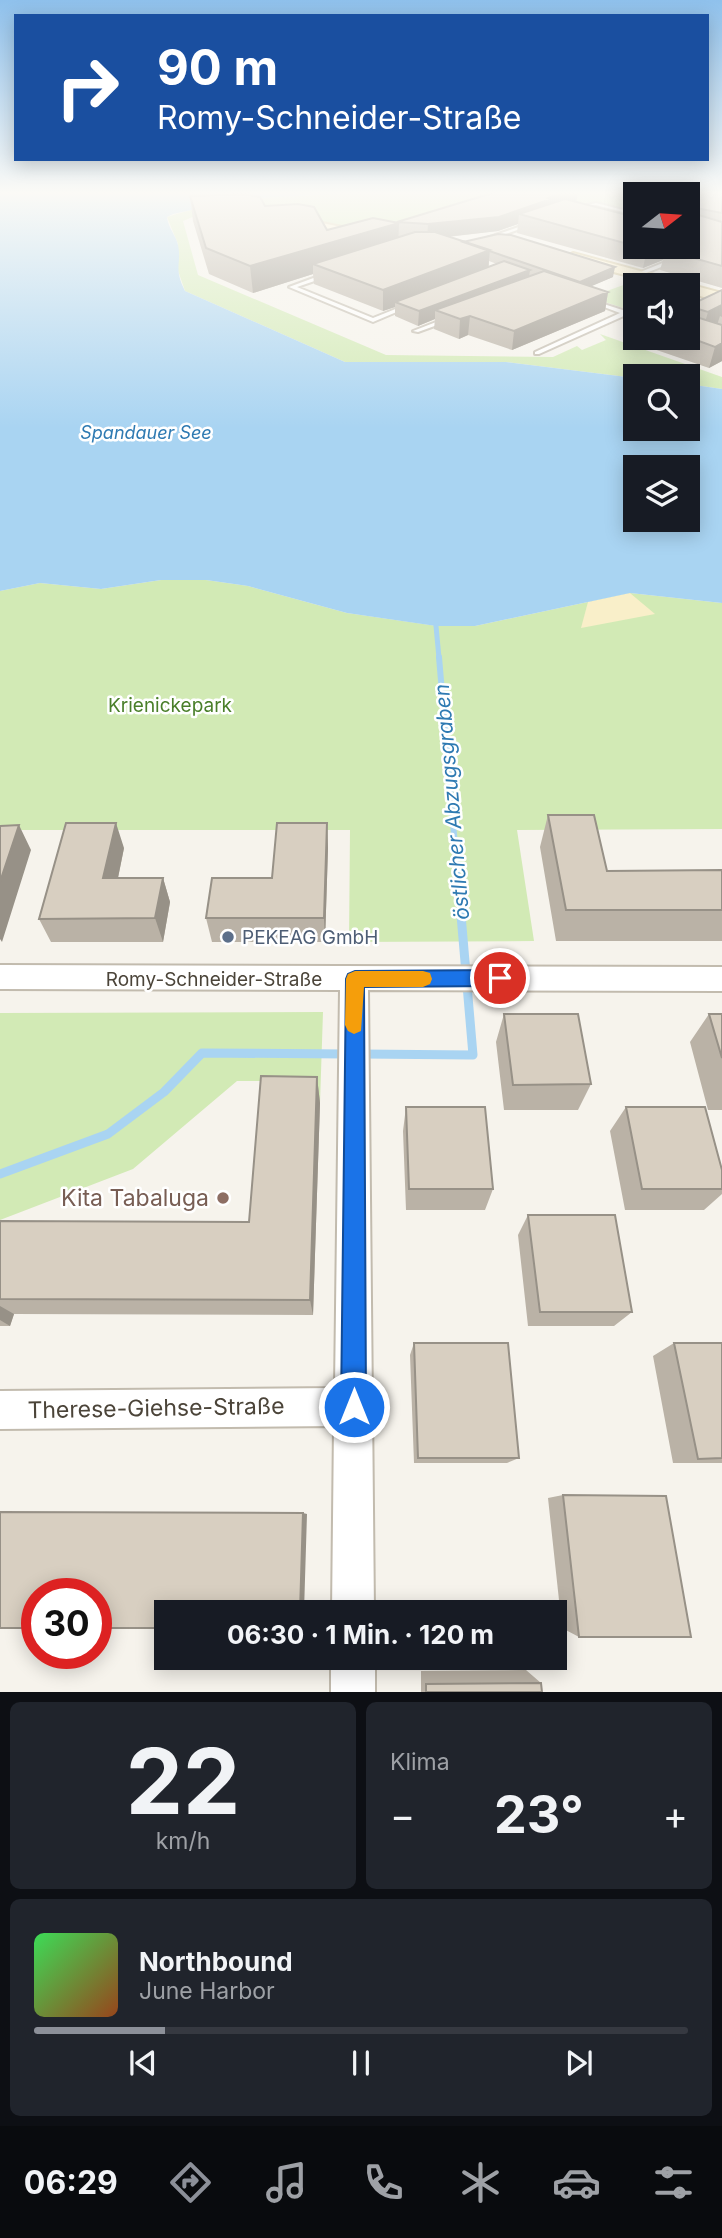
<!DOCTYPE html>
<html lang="de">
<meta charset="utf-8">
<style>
:root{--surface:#171b24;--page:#20242c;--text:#f1f3f6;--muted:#9ea1a6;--line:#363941;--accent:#8c9099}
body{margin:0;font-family:Inter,sans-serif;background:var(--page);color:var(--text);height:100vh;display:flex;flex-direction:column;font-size:26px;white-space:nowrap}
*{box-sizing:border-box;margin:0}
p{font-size:23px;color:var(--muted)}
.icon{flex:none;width:38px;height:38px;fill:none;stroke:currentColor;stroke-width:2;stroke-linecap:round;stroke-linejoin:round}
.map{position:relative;height:1692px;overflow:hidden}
.drawer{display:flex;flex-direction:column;gap:10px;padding:10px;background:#0d0f14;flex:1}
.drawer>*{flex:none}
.top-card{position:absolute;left:14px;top:14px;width:695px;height:147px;border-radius:0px;box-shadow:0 4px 18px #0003;background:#1a4fa0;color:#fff;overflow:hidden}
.needle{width:46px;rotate:73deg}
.fabs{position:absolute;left:623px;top:182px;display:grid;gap:14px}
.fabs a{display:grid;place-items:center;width:77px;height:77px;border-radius:0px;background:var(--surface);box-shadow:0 4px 18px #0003;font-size:35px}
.speed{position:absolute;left:21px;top:1578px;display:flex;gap:14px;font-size:35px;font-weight:700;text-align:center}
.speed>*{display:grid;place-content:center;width:91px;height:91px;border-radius:50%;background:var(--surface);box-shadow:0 4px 18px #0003;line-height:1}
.speed .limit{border:10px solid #d22;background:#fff;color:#111}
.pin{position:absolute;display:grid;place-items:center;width:60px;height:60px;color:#fff;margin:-30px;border:4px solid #fff;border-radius:50%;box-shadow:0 2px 7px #0007}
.me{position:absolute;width:77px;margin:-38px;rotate:0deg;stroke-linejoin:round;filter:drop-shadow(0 0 5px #0008)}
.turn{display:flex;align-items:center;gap:24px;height:147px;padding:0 28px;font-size:32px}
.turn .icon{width:91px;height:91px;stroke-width:2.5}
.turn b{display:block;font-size:49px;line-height:60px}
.big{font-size:52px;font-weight:700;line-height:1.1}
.drawer .tile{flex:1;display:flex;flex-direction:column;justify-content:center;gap:10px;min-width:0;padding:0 24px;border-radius:10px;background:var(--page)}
.drawer .dial{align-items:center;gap:0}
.dial b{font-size:91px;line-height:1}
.song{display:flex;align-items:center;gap:21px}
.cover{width:84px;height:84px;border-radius:10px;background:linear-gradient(135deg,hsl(130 70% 55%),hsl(20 70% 35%))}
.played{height:7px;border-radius:4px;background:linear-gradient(90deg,var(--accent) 20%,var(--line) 20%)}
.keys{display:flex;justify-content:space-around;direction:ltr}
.heat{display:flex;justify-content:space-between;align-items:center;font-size:38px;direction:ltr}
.drawer .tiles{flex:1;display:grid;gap:10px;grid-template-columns:1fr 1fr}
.tile:last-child{grid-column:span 2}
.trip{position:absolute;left:154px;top:1600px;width:413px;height:70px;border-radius:0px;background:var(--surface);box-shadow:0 4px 18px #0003;font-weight:700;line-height:70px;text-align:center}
.tabs{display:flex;height:112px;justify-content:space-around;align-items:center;background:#090b0e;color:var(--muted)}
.tabs .icon{width:49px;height:49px}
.tabs .current{color:var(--accent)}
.tabs b{font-size:32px;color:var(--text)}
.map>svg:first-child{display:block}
.green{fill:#d2eab5}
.sand{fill:#f9efc9}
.water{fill:#a9d4f2;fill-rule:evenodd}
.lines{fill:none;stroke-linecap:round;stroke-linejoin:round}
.stream-far2{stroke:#a9d4f2;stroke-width:5}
.stream-far1{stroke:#a9d4f2;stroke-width:6}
.stream{stroke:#a9d4f2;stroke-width:9}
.lane-casing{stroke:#c2bbae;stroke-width:4}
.street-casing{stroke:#c2bbae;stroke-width:4}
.secondary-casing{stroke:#d6c79b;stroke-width:4}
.lane{fill:#fff;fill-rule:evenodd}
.street{fill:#fff;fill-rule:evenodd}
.secondary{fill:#fff3cd;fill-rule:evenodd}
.wall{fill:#bab2a6;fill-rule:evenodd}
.shaded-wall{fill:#979187}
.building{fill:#d8cfc1;stroke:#979187;stroke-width:2}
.route{fill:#1a73e8;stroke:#114b97;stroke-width:2}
.slow{fill:#f59e0b}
.service-dot{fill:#5c6f8a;stroke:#fff;stroke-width:2.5}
.education-dot{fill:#8d6e63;stroke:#fff;stroke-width:2.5}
.labels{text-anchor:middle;stroke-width:5;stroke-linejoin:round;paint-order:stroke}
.far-water-label{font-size:18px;font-style:italic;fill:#2e7ab2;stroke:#fff}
.park-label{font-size:19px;fill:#4a7f2a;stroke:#fff}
.service-label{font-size:19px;fill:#4e5e75;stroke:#fff;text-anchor:start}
.street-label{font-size:19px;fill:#4b4439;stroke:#fff}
.water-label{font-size:21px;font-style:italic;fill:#2e7ab2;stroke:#fff}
.near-education-label{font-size:23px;fill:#785e54;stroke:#fff;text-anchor:end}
.near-street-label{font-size:23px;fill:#4b4439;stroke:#fff}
</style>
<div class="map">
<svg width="722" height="1692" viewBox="0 0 722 1692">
<rect width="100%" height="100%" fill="#f6f3ec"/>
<path class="green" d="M389 191H604L646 194H635V233L575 217 372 233 239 207 242 199Z
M197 208 207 211 183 221 198 275 386 355 553 357 577 346 582 350 606 340 600 334 722 377V389L688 384V376L635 378 506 362H345L185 291 176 265 178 244 167 217Z
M628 276 669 285H635V312L590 297 629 283Z
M161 580H206L248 586 347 613 437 626H475L630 593 722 603V829L517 830 534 941 349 942 350 830H0V591L40 583 101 589Z
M323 1012 320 1103 295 1081H237L133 1169 0 1220V1013Z"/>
<path class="sand" d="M630 593 655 614 581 628 588 602Z"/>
<path class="water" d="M0 191H389L242 199 173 214 167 217C168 228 176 235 178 245 182 264 173 267 185 291L345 362H506L635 378V429H688V384L722 389V603L630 593 475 626H436L347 613 248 586 206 580H161L101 589 40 583 0 591ZM635 467H688V520H635Z"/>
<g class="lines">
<path class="stream-far2" d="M436 626 439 658"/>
<path class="stream-far1" d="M439 657 461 917"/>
<path class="stream" d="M362 1054 473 1055 461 915
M0 1174 108 1134 164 1092 202 1053 346 1054"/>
<g class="lane-casing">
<path id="lane" d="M596 203 635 213V215L596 205 572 210 570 209Z
M530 223 534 224 492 239 487 238Z
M675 258 677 261 638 276 633 275Z
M327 273 329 276 297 287 373 318 408 304 413 305 373 322 289 287Z
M588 299 635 314V318L626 315 539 354H535V352L620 313 588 301Z
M449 317 451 320 418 332 413 331Z"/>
</g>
<g class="street-casing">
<path id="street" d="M0 965 722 967V991L368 990 374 1612H332L334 1426 0 1429V1391L335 1388 340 990 0 989Z
M331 1657H375V1692H331Z"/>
</g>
<g class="secondary-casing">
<path id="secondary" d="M218 191H230V202L237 206 377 234 384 238 377 242 228 212 218 203Z
M573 253 722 293V303L688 292V285H663L568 260 566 257Z"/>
</g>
<use href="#lane" class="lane"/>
<use href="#street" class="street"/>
<use href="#secondary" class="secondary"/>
</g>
<path class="wall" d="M499 191H578L576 202 627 215 635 212V247H688V194L722 191V288L660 270 663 260 643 268 517 233 518 224 498 231 448 237 463 242 613 277 591 286 608 292 605 311 512 350 468 335 459 339 434 329 435 319 418 326 395 316V307L383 311 314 284 313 274 253 293 209 274 193 221 190 196 265 206 327 230 397 223V222ZM489 261 497 264 489 267Z
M722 290V361L709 368 642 345 644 338H688V306Z
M548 815 607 871 722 870V941H556L540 847Z
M327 823 328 848 325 942H212L206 918 272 878Z
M124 848 118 878H163L170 902 163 942H51L39 919Z
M504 1014 591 1084 578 1110H504L496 1042Z
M709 1014H722V1110H708L690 1042Z
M317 1077 320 1103 313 1315 14 1314 10 1326H0V1221L249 1222Z
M406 1107 493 1189 485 1210H406L403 1131Z
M626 1107 722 1170V1194L704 1210H625L610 1131Z
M528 1215 632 1312 614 1326H528L518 1235Z
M414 1343 519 1458 507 1463H414L410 1355Z
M674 1343H722V1463H673L653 1356Z
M563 1495 579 1637 562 1628 548 1498Z
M526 1670 541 1683 542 1692H421V1671Z"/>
<path class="shaded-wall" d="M569 191H578L576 202 519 214 518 224 498 231 427 239 428 224 548 198Z
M399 223 398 248 313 264V274L253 293 250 266Z
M652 247H676L665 250 663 260 643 268 647 249Z
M490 250 488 270 395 302V307L383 311V290Z
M615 267 613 277 578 292 580 282Z
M530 270 528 284 435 310V319L418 326 419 311Z
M608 292 605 311 512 350 514 331Z
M722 305V317L720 316 717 325 702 333 708 312Z
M470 316 468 335 459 339 460 319Z
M722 343V361L709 368 715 347Z
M116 823 124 848 113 902 103 878Z
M327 823 328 848 325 942 324 918Z
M19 825 31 850 2 942 0 939V882Z
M163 878 170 902 163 942 155 918Z
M317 1077 320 1103 313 1315 310 1300Z
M0 1306 14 1314 10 1326 0 1320Z
M303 1513 307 1514 304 1612H300Z"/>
<path class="building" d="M499 191H569L548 198 551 199 499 217 428 224 397 222Z
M696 191H722V213L691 207 692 213 722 222V266L665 250 674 247H688V194Z
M244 194 260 197 265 206 298 204 314 207 327 230 373 218 399 223 250 266 206 248 190 196Z
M565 199 627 215 635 212V246L519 214Z
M415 232H435L490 250 383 290 313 264Z
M498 234 511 235 615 267 580 282 463 242Z
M504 261 530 270 419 311 395 302Z
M544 271 608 292 514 331 470 316 460 319 435 310Z
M722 290V305L708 312 695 308 691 310 693 316 722 325V343L715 347 688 337V306Z
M548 815H594L607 871 722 870V910H566Z
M66 823H116L103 878H163L155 918 39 919Z
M277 823H327L324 918H206L212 878H272Z
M19 825 0 882V826Z
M504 1014H578L591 1084 513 1085Z
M709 1014H722V1058Z
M261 1076 317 1077 310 1300 0 1299V1221L249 1222Z
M406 1107H485L493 1189H409Z
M626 1107H705L722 1170V1189H642Z
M528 1215H615L632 1312H540Z
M414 1343H508L519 1458H418Z
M674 1343H722V1458L698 1459Z
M563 1495 666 1496 691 1637H579Z
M0 1512 303 1513 300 1612H166V1628H96V1594H37V1628H0Z
M541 1683 542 1692H426V1684Z"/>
<linearGradient id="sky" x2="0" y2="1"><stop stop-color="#8fc1ec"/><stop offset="0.45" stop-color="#fbfaf6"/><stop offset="1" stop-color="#fbfaf6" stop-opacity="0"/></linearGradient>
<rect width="722" height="428" fill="url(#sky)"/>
<path class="route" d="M500 970 506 973 509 978 506 984 500 986 364 987 366 1407 362 1415 354 1419 345 1415 341 1407 346 979 348 974 355 971Z"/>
<path class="slow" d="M355 971H423L430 973 432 979 430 984 423 987H364L361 1031 354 1034 348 1031 345 1025 346 979 348 974Z"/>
<circle class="service-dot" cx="228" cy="937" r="7"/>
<circle class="education-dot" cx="223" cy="1198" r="7"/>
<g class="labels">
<g class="far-water-label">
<text x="146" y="439">Spandauer See</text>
</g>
<g class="park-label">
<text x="170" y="712">Krienickepark</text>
</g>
<g class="service-label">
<text x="242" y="944">PEKEAG GmbH</text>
</g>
<g class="street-label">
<text x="214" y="986">Romy-Schneider-Straße</text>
</g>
<g class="water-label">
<text transform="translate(452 802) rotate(-95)" y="7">östlicher Abzugsgraben</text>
</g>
<g class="near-education-label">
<text x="209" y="1206">Kita Tabaluga</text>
</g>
<g class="near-street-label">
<text transform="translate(156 1408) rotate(-1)" y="8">Therese-Giehse-Straße</text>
</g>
</g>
</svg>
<div class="fabs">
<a><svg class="needle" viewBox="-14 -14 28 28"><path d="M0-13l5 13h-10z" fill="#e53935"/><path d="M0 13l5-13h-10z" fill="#9ea1a6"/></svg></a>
<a><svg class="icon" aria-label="sound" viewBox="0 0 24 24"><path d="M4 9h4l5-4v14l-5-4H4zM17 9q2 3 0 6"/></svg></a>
<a><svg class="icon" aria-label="search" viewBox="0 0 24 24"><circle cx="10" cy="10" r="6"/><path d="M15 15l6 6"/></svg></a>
<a><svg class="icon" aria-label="layers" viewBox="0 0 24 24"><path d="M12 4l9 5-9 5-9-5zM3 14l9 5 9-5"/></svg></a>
</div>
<div class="speed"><div class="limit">30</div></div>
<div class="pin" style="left:500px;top:978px;background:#d93025"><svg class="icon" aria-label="arrive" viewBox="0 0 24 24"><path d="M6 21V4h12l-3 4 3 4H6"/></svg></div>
<svg class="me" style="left:354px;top:1407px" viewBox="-20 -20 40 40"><circle r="17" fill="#1a73e8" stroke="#fff" stroke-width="3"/><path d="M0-11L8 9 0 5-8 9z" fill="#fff"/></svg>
<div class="trip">06:30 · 1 Min. · 120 m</div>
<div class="top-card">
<div class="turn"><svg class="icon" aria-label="right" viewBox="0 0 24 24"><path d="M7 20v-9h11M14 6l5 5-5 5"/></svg><div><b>90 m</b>Romy-Schneider-Straße</div></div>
</div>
</div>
<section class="drawer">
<div class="tiles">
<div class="tile dial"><b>22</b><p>km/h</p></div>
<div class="tile"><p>Klima</p>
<div class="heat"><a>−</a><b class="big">23°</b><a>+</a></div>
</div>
<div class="tile">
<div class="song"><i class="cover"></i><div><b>Northbound</b><p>June Harbor</p></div></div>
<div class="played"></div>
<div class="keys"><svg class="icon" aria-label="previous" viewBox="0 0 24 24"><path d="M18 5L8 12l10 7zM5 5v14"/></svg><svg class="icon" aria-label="pause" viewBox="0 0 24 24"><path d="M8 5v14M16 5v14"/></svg><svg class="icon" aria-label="next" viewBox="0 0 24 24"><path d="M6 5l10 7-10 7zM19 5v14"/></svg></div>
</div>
</div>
</section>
<nav class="tabs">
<b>06:29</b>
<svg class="icon current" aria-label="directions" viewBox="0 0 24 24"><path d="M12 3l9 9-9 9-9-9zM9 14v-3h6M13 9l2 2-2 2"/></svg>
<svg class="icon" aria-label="music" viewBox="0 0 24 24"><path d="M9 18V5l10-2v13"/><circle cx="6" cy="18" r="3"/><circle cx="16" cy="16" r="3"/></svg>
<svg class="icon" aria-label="phone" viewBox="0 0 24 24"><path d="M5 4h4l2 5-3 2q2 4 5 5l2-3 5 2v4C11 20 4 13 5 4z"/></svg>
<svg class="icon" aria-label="climate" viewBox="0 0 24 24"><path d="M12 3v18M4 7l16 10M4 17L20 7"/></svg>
<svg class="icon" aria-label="car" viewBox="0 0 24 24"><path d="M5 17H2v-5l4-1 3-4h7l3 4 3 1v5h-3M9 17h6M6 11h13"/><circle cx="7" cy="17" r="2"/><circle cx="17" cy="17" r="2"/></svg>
<svg class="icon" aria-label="filters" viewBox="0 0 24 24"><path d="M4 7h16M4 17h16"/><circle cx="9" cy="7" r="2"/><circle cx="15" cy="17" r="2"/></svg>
</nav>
